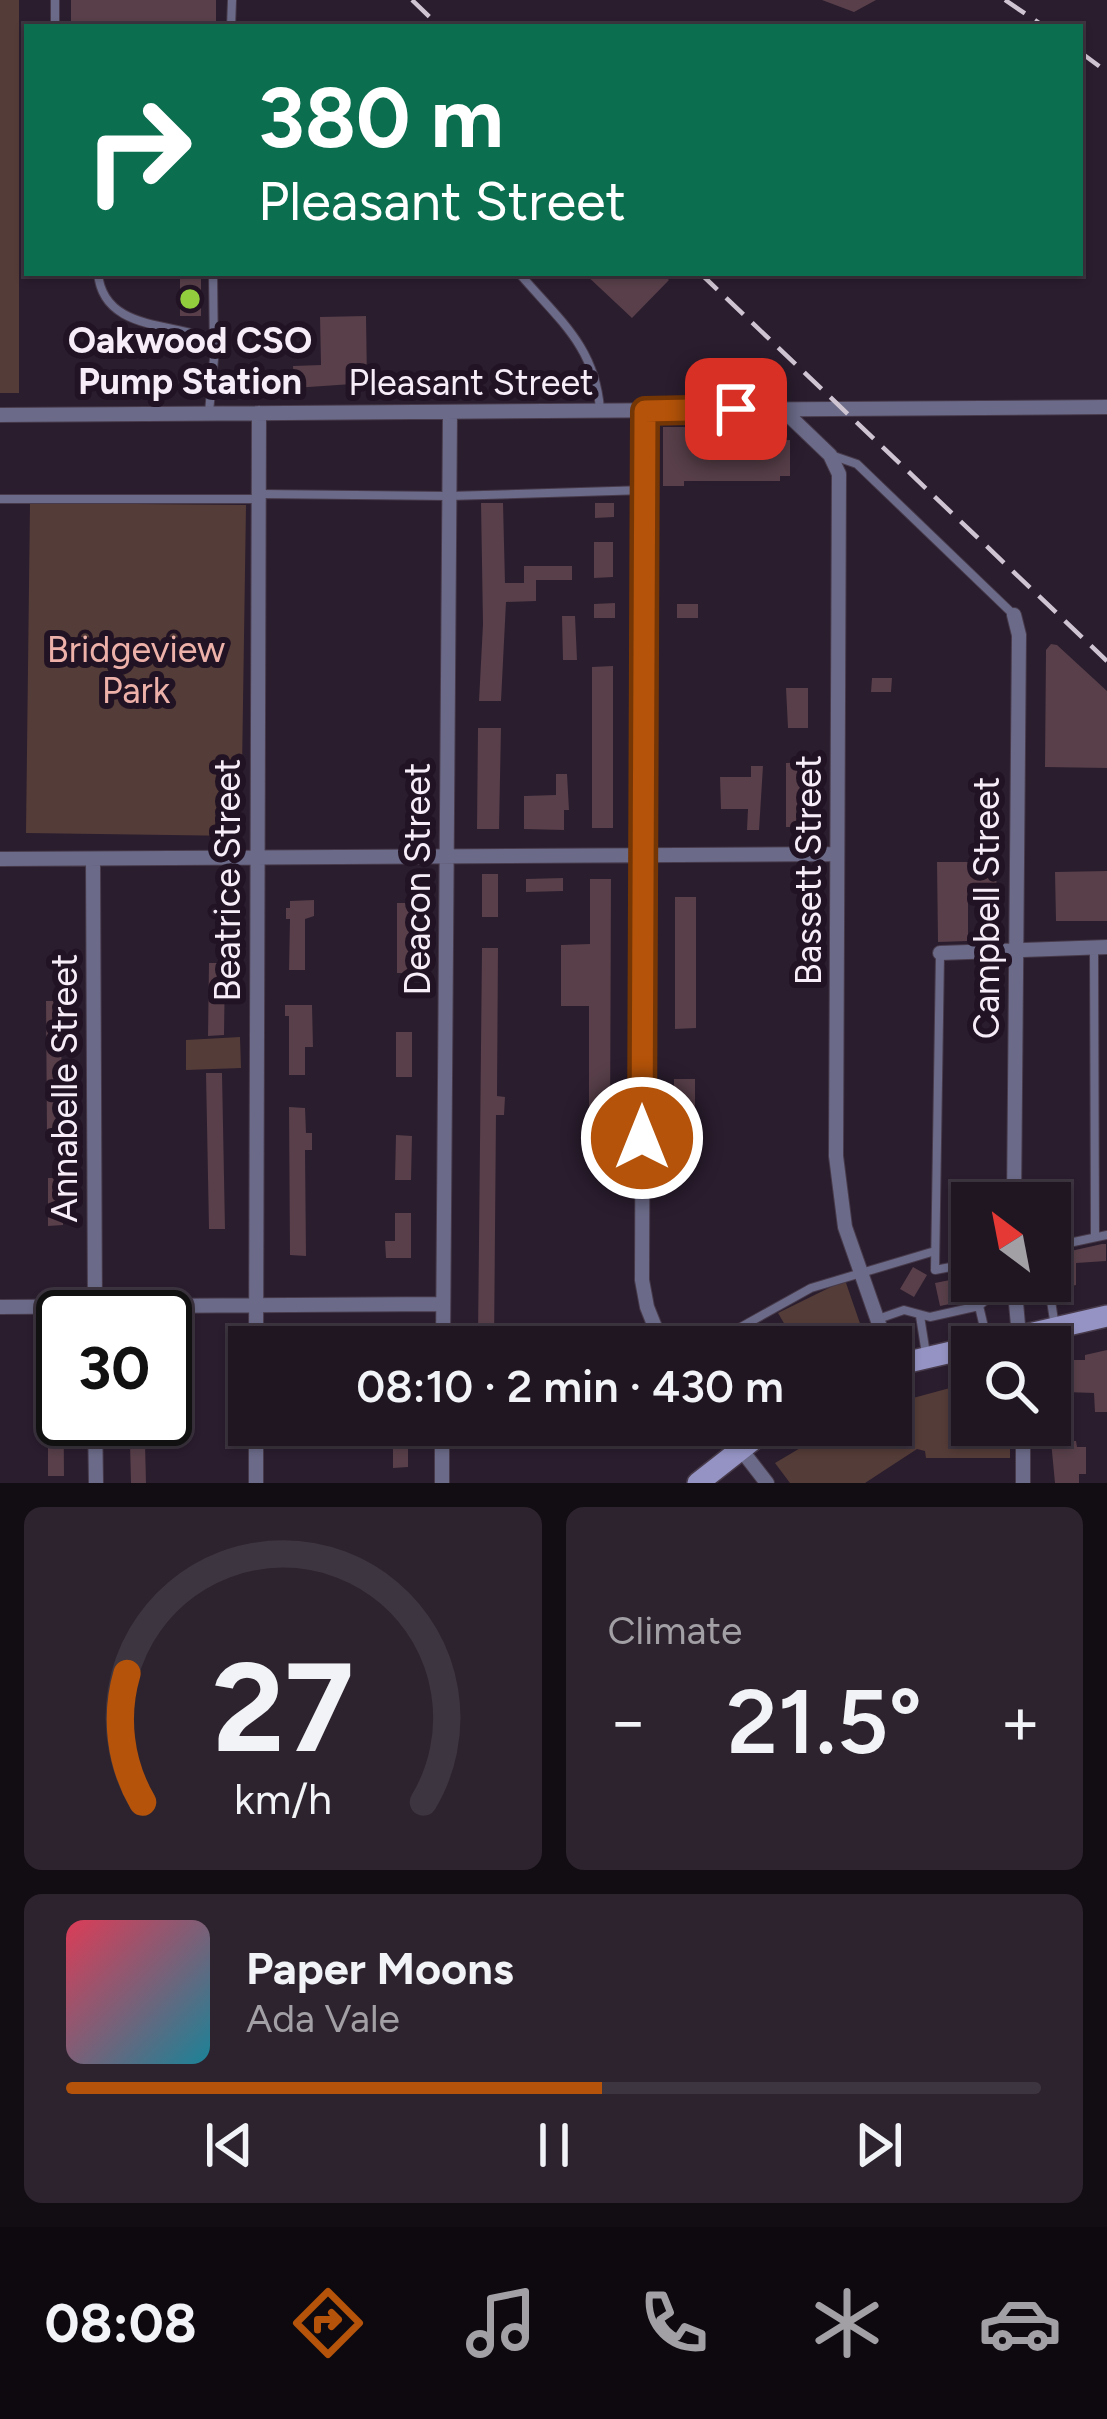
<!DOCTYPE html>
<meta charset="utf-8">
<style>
:root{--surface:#201622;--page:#2d232f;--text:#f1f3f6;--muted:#a29fa5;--line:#3d3540;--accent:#b45309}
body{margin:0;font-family:Figtree,sans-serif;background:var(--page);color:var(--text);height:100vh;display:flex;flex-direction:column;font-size:45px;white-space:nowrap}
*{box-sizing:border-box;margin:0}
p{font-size:39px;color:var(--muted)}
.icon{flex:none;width:66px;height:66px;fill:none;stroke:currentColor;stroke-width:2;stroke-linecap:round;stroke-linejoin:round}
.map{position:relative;height:1483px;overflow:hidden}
.side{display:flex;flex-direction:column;gap:24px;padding:24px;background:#120c13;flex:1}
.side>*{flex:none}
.guide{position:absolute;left:24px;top:24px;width:1059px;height:252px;border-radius:0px;box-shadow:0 3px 9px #0004,0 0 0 3px var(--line);background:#0b6e4f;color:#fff;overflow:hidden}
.needle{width:78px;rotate:328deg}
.tools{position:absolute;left:951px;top:1182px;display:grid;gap:24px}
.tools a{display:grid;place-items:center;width:120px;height:120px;border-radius:0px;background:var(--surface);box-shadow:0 3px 9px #0004,0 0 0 3px var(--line);font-size:60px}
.speed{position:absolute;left:36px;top:1290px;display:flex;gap:24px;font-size:60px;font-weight:700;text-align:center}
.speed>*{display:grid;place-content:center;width:156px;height:156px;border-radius:50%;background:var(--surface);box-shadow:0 3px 9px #0004,0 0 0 3px var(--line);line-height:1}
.speed .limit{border:6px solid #111;border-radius:18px;background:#fff;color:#111}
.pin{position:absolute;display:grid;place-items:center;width:102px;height:102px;color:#fff;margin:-51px;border-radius:24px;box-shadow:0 6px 18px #0006}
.me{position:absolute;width:132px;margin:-66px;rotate:0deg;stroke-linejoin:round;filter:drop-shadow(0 0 9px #0008)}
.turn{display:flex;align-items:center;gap:42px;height:252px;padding:0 36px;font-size:54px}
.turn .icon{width:156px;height:156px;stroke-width:2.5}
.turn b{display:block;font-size:84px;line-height:102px}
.big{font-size:90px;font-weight:600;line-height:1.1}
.side .tile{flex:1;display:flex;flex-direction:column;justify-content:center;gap:18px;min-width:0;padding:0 42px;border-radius:18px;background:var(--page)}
.side .dial{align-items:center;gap:0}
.dial svg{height:312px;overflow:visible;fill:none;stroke:var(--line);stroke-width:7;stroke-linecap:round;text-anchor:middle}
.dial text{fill:var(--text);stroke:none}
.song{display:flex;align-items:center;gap:36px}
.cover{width:144px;height:144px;border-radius:18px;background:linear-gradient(135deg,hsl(350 70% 55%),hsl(190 70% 35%))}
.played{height:12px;border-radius:6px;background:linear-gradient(90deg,var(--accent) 55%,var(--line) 55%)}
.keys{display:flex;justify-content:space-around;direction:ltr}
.heat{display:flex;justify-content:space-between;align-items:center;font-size:66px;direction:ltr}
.side .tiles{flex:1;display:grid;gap:24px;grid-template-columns:1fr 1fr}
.tile:last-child{grid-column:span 2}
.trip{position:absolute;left:228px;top:1326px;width:684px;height:120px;border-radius:0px;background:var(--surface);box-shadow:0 3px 9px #0004,0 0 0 3px var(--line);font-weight:600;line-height:120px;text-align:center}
.dock{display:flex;height:192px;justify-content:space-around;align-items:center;background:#0d090e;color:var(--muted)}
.dock .icon{width:84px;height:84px}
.dock .active{color:var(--accent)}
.dock b{font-size:54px;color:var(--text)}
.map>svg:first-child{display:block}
.green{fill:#543c38}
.building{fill:#583f49}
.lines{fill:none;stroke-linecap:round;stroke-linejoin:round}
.lane-casing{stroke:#473a4a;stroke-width:10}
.street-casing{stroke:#473a4a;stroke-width:16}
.secondary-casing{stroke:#473a4a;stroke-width:24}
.lane{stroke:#6b6a88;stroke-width:8}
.street{stroke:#6b6a88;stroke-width:14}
.secondary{stroke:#9493c3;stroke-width:21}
.rail{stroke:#cfc5d2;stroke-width:4.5;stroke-dasharray:24 12;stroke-linecap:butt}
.route-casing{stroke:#753606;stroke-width:30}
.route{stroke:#b45309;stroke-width:21}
.poi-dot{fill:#92cd3e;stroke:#211324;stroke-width:4.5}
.labels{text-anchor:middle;stroke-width:12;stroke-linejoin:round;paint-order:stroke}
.poi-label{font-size:36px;font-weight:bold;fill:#f6edf9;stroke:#211324}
.street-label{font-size:36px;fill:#f6edf9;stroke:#211324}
.park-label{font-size:36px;fill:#eeb1a9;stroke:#211324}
</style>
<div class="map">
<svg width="1107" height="1483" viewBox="0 0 1107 1483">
<rect width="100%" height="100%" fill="#2a1d2e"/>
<path class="green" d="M0 0H19V393H0Z
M30 503 246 505 241 836 26 833Z
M240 1037 241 1068 186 1070V1040Z
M845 1280 865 1338 840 1347H798L778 1313Z
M972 1382V1425H1010V1458H926L925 1451 917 1449 865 1483H790L775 1463 839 1425H891V1404Z"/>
<path class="building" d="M71 0H216V27H71Z
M822 0H876L854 12Z
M180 273H201V316H180Z
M584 273H662L669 280 632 318Z
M366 316 367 383 294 388 293 366 321 365 320 317Z
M663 427H770V441L790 440V476H780V481H684V486H663Z
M481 503H503L505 583H524V566H572V580H536V601L506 602 501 701H479L483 624Z
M595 503H614V517L595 518Z
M594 542H613V577L594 578Z
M615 603V618H594V604Z
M677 604H698V618H677Z
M562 616H575L577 660H563Z
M1051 644 1057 645 1107 691V768L1045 767 1046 650Z
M613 666V828H592V667Z
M872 678H892L891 692H871Z
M786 688H808V728H788Z
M478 728H501L499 829H477Z
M807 762 806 827H786V763Z
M751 766H763L759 830H747L748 809H721L720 777H751Z
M556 774H567L569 810H564V830L524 829V796L556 795Z
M937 862H1003V875H996L997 892H968V941L938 942Z
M1107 871V921H1056L1055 872Z
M482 874H498V917H482Z
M563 878V891L526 892V879Z
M590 879H611L610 1137H589V1006H561V945L590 944Z
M675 897H696V1028L675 1029Z
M314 900V916L305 919V970H289L290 919H286V908H290V901Z
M397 903H413V973H397Z
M482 948H498L497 1096 505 1097 504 1115H496L494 1347H479L478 1338Z
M209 963H225L224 1035 208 1036Z
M46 1001H61L62 1137H47Z
M285 1005H312L313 1047H305V1075H289V1016H285Z
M396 1032H412V1077H396Z
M206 1073H222L225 1229H209Z
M674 1079H695V1145H674Z
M289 1107 305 1108 306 1133H312V1150H305L306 1256 290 1255Z
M396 1135 412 1136 411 1180H395Z
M48 1178H63V1225L48 1226Z
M395 1213H411V1258H386L385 1241H395Z
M1102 1244H1106V1261L1076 1263V1285L1058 1289 1053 1255Z
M913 1267 927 1275 914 1297 900 1289Z
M950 1280 955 1303 940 1306 935 1283Z
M48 1329H63L64 1476H48Z
M1107 1350V1412H1095L1094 1393 1066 1392V1360H1085V1355Z
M393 1425H408V1467L393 1468Z
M626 1425H665L640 1444Z
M1051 1441H1076L1077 1447H1086V1474H1079V1483H1055Z
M130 1443H145L146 1483H131Z"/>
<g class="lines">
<g class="lane-casing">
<path id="lane" d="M55 27V0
M231 27 232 0
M98 273C103 332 174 322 213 340
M519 273C558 319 595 346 600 409
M209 412 214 359 213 273
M831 455 857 464 1014 615
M260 494 449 496 645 490
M0 499H256
M1094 950 1095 1237
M940 955 935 1270 972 1263
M1050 1247 1107 1235
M1048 1281 1055 1327
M979 1306 987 1340
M920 1316 926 1354
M878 1319 904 1310 930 1317 979 1306 993 1294 1014 1287
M705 1347 811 1288 935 1251
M1050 1376 1051 1416"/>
</g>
<g class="street-casing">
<path id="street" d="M781 408 830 455 839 474 836 1156 845 1227 887 1347
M645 411 642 1280 647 1307 663 1347
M0 415 1107 407
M1014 615 1019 635 1014 1203
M0 859 837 854
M93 859 95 1317
M940 953 1107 947
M1014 1281 1020 1347
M0 1307 443 1304
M256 1347 259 413
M443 1347 450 412
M95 1419 96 1483
M256 1425V1483
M722 1425 767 1483
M442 1483V1425
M1023 1483V1425"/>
</g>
<g class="secondary-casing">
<path id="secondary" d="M891 1366 1107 1316
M698 1483 772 1425"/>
</g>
<use href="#lane" class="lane"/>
<use href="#street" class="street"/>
<use href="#secondary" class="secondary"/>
<path class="rail" d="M412 0 440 27
M1005 0 1045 27
M1080 52 1107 72
M700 273 1107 661"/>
</g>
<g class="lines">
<g class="route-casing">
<path id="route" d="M642 1138 645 411 736 409"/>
</g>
<use href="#route" class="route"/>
</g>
<circle class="poi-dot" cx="190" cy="299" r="12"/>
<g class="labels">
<g class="poi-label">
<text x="190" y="353">Oakwood CSO<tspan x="190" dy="41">Pump Station</tspan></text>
</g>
<g class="street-label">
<text x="471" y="395">Pleasant Street</text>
<text transform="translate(808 870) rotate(-90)" y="13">Bassett Street</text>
<text transform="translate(417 879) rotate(-90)" y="13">Deacon Street</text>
<text transform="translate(227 880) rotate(-90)" y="13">Beatrice Street</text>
<text transform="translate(986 908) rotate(-90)" y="13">Campbell Street</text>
<text transform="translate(64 1088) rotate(-90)" y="13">Annabelle Street</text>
</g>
<g class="park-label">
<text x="136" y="662">Bridgeview<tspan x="136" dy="41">Park</tspan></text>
</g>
</g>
</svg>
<div class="tools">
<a><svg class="needle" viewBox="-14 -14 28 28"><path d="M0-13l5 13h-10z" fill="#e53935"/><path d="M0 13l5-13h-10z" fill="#a29fa5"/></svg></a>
<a><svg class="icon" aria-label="search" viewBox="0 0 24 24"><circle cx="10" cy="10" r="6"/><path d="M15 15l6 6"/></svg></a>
</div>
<div class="speed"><div class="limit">30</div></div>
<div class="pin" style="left:736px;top:409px;background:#d93025"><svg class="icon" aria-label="arrive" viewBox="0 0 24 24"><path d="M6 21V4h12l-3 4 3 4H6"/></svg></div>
<svg class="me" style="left:642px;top:1138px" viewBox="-20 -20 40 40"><circle r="17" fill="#b45309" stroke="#fff" stroke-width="3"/><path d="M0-11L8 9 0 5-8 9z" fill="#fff"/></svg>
<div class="trip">08:10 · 2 min · 430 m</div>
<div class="guide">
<div class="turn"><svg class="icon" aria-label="right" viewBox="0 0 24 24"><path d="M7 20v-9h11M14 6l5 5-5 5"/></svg><div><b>380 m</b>Pleasant Street</div></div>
</div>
</div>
<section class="side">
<div class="tiles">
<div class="tile dial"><svg viewBox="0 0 100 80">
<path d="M14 69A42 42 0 1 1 86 69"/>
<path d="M14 69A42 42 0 0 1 10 36" stroke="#b45309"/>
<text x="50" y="56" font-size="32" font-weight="700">27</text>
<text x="50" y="72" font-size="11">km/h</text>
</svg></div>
<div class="tile"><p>Climate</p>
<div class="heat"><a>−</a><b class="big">21.5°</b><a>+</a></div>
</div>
<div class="tile">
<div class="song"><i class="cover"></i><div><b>Paper Moons</b><p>Ada Vale</p></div></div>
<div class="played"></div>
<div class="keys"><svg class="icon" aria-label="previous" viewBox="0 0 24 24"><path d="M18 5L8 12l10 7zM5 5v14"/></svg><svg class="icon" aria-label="pause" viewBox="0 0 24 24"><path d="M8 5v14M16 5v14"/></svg><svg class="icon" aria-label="next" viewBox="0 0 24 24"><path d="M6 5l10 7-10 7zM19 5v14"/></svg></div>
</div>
</div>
</section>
<nav class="dock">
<b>08:08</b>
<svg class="icon active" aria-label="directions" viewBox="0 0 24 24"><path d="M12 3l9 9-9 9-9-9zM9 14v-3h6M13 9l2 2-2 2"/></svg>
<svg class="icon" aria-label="music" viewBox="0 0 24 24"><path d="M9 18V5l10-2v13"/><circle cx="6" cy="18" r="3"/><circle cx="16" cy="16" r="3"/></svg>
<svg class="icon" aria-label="phone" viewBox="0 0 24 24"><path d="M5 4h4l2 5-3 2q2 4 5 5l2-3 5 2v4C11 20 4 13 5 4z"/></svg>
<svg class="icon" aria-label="climate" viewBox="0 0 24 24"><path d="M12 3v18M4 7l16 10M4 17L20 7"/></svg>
<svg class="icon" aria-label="car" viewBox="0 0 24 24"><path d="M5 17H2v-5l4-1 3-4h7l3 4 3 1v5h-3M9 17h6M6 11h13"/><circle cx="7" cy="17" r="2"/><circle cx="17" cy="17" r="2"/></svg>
</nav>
